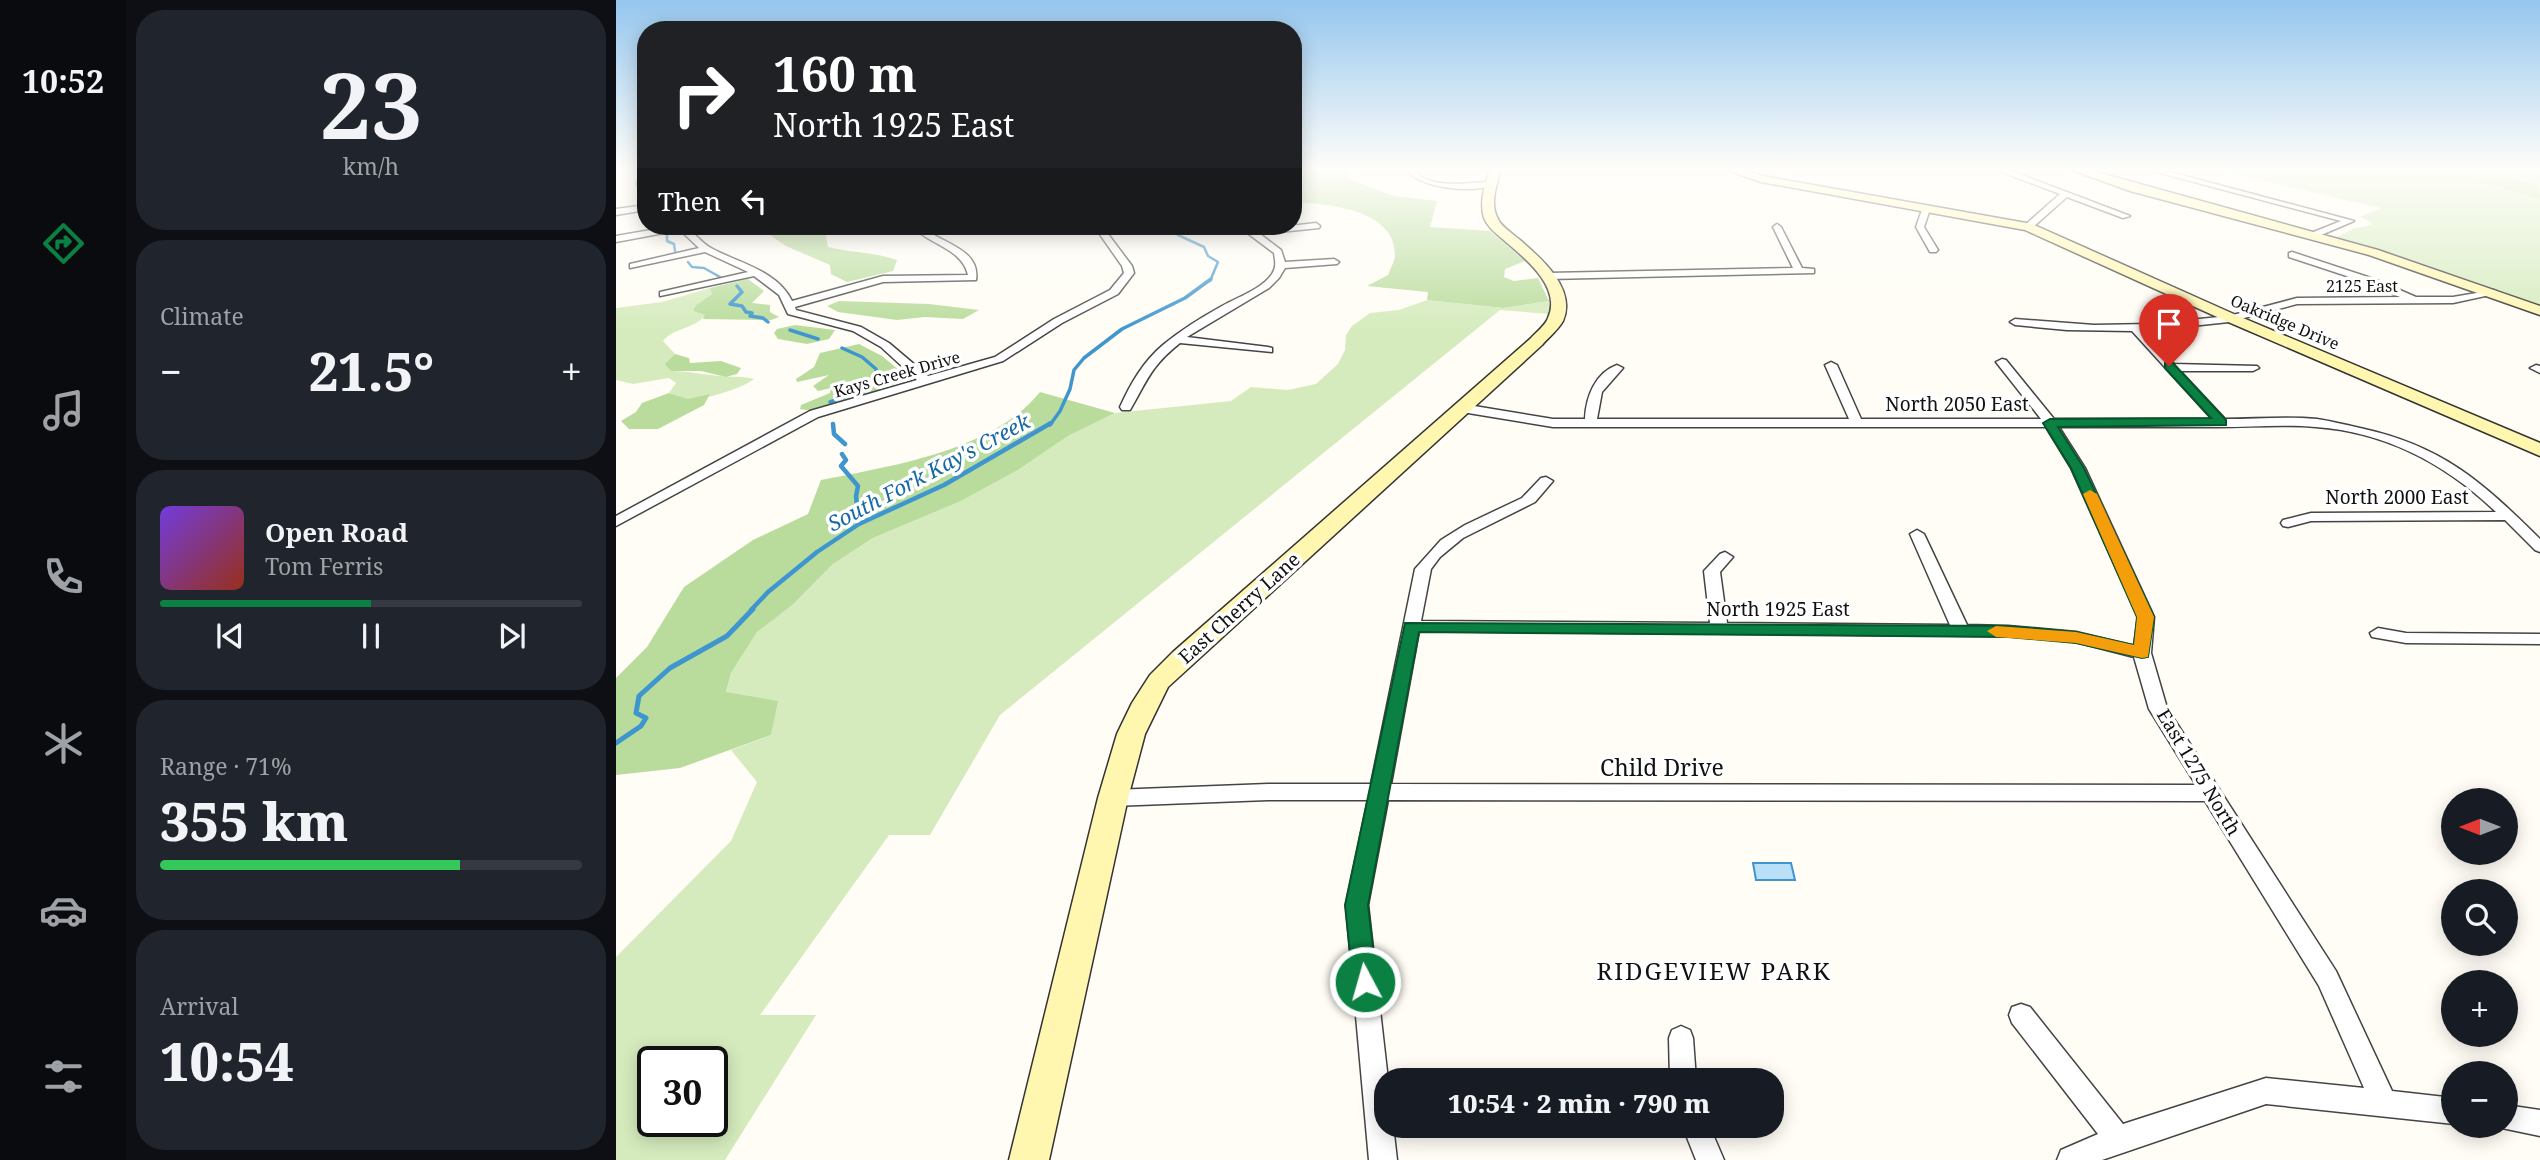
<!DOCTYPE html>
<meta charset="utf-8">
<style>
:root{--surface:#171b24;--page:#20242c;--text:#f1f3f6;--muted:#9ea1a6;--line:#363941;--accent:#0b8043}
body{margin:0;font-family:"Noto Serif",serif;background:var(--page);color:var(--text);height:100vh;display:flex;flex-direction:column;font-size:26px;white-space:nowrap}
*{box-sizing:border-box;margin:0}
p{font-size:23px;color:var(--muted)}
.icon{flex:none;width:38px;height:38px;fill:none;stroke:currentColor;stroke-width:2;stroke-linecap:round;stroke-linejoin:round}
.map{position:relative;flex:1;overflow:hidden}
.panel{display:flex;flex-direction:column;gap:10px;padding:10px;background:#0d0f14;width:490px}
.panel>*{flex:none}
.banner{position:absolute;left:21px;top:21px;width:665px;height:214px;border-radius:28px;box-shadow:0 4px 18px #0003;background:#202124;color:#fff;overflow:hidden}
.needle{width:46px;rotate:270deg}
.buttons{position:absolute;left:1825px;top:788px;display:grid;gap:14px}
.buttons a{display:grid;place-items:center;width:77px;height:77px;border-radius:50%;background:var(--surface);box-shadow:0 4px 18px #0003;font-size:35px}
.speed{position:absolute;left:21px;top:1046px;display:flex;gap:14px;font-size:35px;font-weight:700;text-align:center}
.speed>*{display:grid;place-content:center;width:91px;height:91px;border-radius:50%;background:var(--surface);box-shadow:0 4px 18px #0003;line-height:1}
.speed .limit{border:4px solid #111;border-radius:10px;background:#fff;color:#111}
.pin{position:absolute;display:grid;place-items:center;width:60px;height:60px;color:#fff;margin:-72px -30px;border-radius:50% 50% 50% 0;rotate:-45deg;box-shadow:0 0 7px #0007}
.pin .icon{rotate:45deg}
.me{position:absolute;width:77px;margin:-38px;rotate:354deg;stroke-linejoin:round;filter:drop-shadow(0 0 5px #0008)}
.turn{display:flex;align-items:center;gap:24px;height:147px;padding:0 21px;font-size:32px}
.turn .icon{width:91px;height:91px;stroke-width:2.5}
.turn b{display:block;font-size:49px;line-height:60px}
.then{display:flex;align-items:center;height:66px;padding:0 21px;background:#0003;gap:14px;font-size:26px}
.big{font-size:52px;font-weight:800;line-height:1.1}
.panel .tile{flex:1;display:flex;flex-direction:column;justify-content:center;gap:10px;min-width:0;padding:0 24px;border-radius:28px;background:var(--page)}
.panel .dial{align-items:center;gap:0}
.dial b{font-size:91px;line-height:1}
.song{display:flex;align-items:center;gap:21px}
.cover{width:84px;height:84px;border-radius:10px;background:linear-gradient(135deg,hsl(260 70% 55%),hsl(10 70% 35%))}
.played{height:7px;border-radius:4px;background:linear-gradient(90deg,var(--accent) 50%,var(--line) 50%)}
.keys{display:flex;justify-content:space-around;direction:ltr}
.heat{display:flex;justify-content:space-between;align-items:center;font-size:38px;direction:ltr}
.charge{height:10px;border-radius:5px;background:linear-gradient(90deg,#34c759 71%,var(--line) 0)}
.trip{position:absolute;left:758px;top:1068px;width:410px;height:70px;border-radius:28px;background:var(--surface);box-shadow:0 4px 18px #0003;font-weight:800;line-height:70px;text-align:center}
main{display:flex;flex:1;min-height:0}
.tabs{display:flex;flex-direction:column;width:126px;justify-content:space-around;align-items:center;background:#090b0e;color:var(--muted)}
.tabs .icon{width:49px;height:49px}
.tabs .on{color:var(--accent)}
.tabs b{font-size:32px;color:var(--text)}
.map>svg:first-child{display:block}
.green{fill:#d5ebbd;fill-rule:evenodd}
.forest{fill:#b9dc9c}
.water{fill:#b9e0f7;stroke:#3f96cf;stroke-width:2}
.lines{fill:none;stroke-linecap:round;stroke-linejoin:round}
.stream-far3{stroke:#3f96cf;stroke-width:2.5}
.stream-far2{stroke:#3f96cf;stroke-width:3.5}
.stream-far1{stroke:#3f96cf;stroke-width:4.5}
.stream{stroke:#3f96cf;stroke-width:5}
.street-casing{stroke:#444;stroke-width:3}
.secondary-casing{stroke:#333;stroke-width:3}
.street{fill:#fff;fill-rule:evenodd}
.secondary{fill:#fff6b0;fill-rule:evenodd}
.route{fill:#0b8043;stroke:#07532c;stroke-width:2}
.slow{fill:#f59e0b}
.labels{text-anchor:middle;stroke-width:7;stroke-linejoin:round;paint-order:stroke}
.far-street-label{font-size:16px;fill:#111;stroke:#fff}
.street-label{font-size:19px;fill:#111;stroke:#fff}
.water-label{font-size:21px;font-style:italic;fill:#1768a6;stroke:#fff}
.near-street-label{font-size:23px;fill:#111;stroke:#fff}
.near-neighbourhood-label{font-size:24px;letter-spacing:2px;fill:#111;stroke:#fff}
</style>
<main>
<nav class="tabs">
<b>10:52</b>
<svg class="icon on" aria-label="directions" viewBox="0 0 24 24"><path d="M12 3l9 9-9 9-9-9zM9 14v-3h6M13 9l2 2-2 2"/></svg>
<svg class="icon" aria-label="music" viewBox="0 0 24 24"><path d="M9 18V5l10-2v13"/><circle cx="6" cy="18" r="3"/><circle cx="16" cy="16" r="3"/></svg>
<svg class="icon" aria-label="phone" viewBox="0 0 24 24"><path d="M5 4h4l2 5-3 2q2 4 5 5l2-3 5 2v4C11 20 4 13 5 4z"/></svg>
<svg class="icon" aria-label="climate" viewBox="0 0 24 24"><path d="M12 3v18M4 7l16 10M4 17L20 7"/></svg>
<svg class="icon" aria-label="car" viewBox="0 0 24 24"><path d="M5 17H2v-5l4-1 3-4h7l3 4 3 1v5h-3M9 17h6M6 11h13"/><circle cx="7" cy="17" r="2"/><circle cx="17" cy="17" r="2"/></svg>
<svg class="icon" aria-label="filters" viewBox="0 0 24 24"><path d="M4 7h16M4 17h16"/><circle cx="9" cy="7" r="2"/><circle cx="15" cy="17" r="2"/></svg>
</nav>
<section class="panel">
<div class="tile dial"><b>23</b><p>km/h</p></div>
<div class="tile"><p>Climate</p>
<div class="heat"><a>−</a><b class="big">21.5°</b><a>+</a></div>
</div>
<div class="tile">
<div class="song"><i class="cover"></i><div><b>Open Road</b><p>Tom Ferris</p></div></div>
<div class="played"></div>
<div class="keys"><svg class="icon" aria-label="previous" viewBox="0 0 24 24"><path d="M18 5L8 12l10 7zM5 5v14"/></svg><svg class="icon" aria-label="pause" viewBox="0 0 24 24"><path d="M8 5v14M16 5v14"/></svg><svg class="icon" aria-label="next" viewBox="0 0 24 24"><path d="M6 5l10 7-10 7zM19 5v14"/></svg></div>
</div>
<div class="tile"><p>Range · 71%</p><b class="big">355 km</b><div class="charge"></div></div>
<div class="tile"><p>Arrival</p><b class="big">10:54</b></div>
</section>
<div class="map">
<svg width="1924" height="1160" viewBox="0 0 1924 1160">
<rect width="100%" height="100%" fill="#fffdf5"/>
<path class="green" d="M1595 169H1924V306L1851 279 1719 238 1739 228 1756 225 1755 222 1744 217 1765 208Z
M94 288 96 294 80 305 77 311 90 315C78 329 57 328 47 341L59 354 50 364 55 371C73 371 88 375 105 376 119 378 121 375 138 379 126 389 85 401 70 399 65 398 59 394 53 393L60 383 53 378 17 384 0 380V308L46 302Z
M811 300 887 308 933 301V314L884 310 384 715 314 835H273L144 1015H200L109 1160H0V957L115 841 141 782 115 750 155 735 161 701 110 693 115 673 141 632 176 604 217 564 257 538 345 501 402 470 452 436 499 413 615 401 635 387 672 390 700 384 722 364 729 350 730 335 736 326 754 313 783 310ZM37 1062H96V1122H37Z"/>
<path class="forest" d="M677 169H732L734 179 777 196 821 201 814 227 874 231 909 261 889 269 888 277 898 281 922 278 933 301 887 308 811 300 812 292 751 286 772 275C774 269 779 261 779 255 779 208 710 204 677 202Z
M1837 169 1864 171 1924 185 1922 190 1924 199 1888 189 1889 187 1859 182H1867L1863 180 1869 178 1894 181Z
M141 226H216L217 229 209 232 212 247C235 253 259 252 281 260L277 271 231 282 215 274 214 265 170 246Z
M132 279 148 291 136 303 154 305V312L163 317 155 320 87 319 89 315 77 311 80 305 96 294 94 288Z
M223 301 313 304 363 310 347 319 309 317 281 320 222 312 211 306Z
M179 325 219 330 213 339 191 344 162 339 158 333 161 329Z
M243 344 266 356 290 376C273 391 206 415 184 409L185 405 214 393 215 388 202 391 197 386 213 375 181 382 180 379 198 367 204 353Z
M59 354 73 358 74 363 105 361 125 368 121 374 110 377 85 371H55L49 364Z
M424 392 499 413 452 436 402 470 345 501 257 538 217 564 176 605 141 632 115 673 110 692 162 701 155 735 64 768 0 775V678L31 647 68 587 137 540 192 514 205 480C275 466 377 451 424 392Z
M53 393 72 399 94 394 88 405 42 429H13L5 421 20 412 26 403Z"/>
<path class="water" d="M1137 863H1175L1179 880H1140Z"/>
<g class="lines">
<path class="stream-far3" d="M30 196 26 199 30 200
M29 214 27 216 30 217
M556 226 562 235 588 247 592 256 602 262 594 281
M51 236V241L58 244 59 251
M72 262 76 267 88 268 104 277"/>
<path class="stream-far2" d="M121 286 126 292 114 304 126 306 130 312 136 313 134 316 147 318 152 322
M174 330 202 339
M214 402 243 392 260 377V369L246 357 226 348
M434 425 444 411 454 389 458 370 468 358 506 329 569 298 595 279"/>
<path class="stream-far1" d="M217 424 218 434 229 444
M226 454 230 460 225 466 242 486 240 496 243 524
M135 610 152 592 201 552 243 524 328 485 435 423"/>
<path class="stream" d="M0 743 25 726 30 718 20 713 23 696 54 668 111 636 137 609"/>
<g class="street-casing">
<path id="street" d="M790 169H798C812 191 854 182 876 182L880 184C860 194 803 189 790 169Z
M1378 169H1390L1514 216 1507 218 1451 197 1415 229H1409V225L1444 194Z
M1529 169H1543L1738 221 1698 238 1695 237V233L1725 221Z
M21 181H30V185H21Z
M30 205V210L0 215V209Z
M1307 207 1314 209 1308 227 1322 250 1320 252H1314L1300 227Z
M700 223 704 226 703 228 644 234 665 250 669 262 718 259 723 262 721 264 669 268 663 278 653 288 571 337 652 347 656 348V352L564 343C535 366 532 379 514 410H506L504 407C515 383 527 362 547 345 565 330 586 317 606 306 622 297 646 289 656 274 661 266 659 261 658 253L622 226H631L638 230Z
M1161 224 1165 227 1186 268 1198 269V273L933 279 928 276 933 273 1177 268 1157 227Z
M58 226H70C78 233 86 243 95 248 122 263 161 270 176 301L267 276 352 275C346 248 313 245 296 226H305C323 243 365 248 360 280L267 282 179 307 180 310 245 327 273 343 312 376 379 357 438 319 494 290 508 273 506 266 478 226H486L516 266 518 273 502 294 446 323 387 361 202 417 0 526V516L194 411 301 380 265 347 237 331 172 314 163 295 138 276 44 296V292L132 272 89 252 14 268V264L83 248 64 230 0 242V236Z
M1676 252 1758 279 1800 297H1837L1878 290 1883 293 1837 303 1681 304 1613 322 1528 331 1558 364 1641 366 1643 368 1637 371H1564L1609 419C1639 419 1671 416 1701 419 1715 421 1730 425 1744 428 1827 446 1865 481 1924 539V552L1919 550 1889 520 1695 521 1672 527 1667 526 1665 523 1667 520 1695 513 1880 512C1830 464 1769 432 1700 427 1668 424 1635 427 1603 427 1550 427 1496 427 1443 427L1469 468 1538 617 1535 653 1551 708 1720 971 1776 1091 1838 1098V1124L1650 1104 1486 1160H1441L1445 1150 1482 1134 1396 1023 1393 1015 1396 1007 1405 1004 1414 1007 1507 1124 1650 1078 1748 1088 1703 986 1589 801 772 800 752 905 772 1080 770 1125H777L781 1160H753L730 905 752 800H652L497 806 490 803 487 798 490 793 497 790 652 784H755L799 569 825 540 849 525 906 498 925 478 930 477 937 481 919 502 847 538 824 557 815 569 805 621 1094 623 1088 571 1104 554 1109 552 1117 557 1104 572 1111 623 1334 625 1294 534 1301 530 1308 534 1351 625 1392 626 1460 632 1518 646 1522 617 1455 468 1430 427H937L846 412 840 408 846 404 937 419H969C970 397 979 373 1001 365L1007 368 986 392 981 419H1233L1209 365 1215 362 1221 365 1245 419H1425L1380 362 1386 359 1390 360 1438 419H1596L1516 331 1451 330 1399 325 1394 322 1399 319 1478 325 1534 324 1613 316 1681 298 1784 297 1752 283 1673 257V253ZM803 631 1392 636 1460 642 1518 657 1533 709 1580 785 775 784Z
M1920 365 1924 366V373L1914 368Z
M1762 628 1790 633 1924 634V644L1790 643 1756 637 1754 633Z
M1065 1026 1074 1030 1077 1038 1080 1080H1054L1053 1038 1056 1030Z
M1890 1105 1924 1110V1136L1881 1127 1880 1125H1890Z
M1066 1125H1093L1108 1160H1080Z"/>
</g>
<g class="secondary-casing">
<path id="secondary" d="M874 169H885C881 184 874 202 881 217 884 226 896 233 904 240 925 258 961 289 947 321 942 330 932 338 926 345L552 687 529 734 512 798 433 1160H393L482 798 501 734 516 703 534 675 557 652 914 339C920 332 929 326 932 318 946 288 910 259 890 242 882 235 872 228 868 218 863 201 869 185 874 169Z
M1108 169H1125L1147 176 1416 224 1620 315 1924 443V456L1610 321 1409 230 1145 182Z
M1453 169H1470L1762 250 1924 306V315L1753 255 1514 191Z"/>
</g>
<use href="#street" class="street"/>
<use href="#secondary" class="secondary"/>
</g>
<linearGradient id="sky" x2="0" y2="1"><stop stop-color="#95c6ee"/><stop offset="0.51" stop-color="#fffefa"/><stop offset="1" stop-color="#fffefa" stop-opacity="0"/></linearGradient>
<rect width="1924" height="332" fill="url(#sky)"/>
<path class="route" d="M1549 363H1557L1610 420V425L1442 427 1468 468 1538 617 1532 657 1526 658 1460 643 1392 637 803 632 752 905 761 982 757 989 749 993 740 989 737 982 729 905 789 623 1392 626 1460 632 1518 645 1521 617 1455 468 1427 423 1434 419 1595 418 1549 368Z"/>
<path class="slow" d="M1474 490 1481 494 1538 617 1532 657 1526 658 1460 643 1380 637 1371 631 1380 626 1460 632 1518 645 1521 617 1467 494Z"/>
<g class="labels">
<g class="far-street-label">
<text x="1746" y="292">2125 East</text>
<text transform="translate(1669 322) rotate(23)" y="6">Oakridge Drive</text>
<text transform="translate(281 374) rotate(-16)" y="6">Kays Creek Drive</text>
</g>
<g class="street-label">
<text x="1341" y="411">North 2050 East</text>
<text x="1781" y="504">North 2000 East</text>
<text transform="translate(623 608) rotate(-42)" y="7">East Cherry Lane</text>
<text x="1162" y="616">North 1925 East</text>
<text transform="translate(1583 772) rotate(59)" y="7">East 1275 North</text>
</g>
<g class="water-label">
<text transform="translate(313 473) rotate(-28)" y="7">South Fork Kay's Creek</text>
</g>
<g class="near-street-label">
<text x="1046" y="776">Child Drive</text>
</g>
<g class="near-neighbourhood-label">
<text x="1098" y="980">RIDGEVIEW PARK</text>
</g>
</g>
</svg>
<div class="buttons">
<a><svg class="needle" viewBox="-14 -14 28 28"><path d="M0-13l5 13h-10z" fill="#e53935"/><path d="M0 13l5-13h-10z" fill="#9ea1a6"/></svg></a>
<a><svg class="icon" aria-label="search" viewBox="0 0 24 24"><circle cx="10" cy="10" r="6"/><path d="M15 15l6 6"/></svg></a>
<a>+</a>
<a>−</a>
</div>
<div class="speed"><div class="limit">30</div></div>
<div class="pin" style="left:1553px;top:366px;background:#d93025"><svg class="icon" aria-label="arrive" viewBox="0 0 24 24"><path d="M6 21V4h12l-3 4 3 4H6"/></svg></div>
<svg class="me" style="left:749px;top:982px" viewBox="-20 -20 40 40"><circle r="17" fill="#0b8043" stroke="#fff" stroke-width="3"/><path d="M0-11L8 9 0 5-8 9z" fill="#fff"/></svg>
<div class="trip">10:54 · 2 min · 790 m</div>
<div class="banner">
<div class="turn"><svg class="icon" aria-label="right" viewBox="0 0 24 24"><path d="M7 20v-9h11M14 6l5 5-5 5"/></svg><div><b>160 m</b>North 1925 East</div></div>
<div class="then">Then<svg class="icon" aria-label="left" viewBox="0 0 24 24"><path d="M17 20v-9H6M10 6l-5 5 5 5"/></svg></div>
</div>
</div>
</main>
